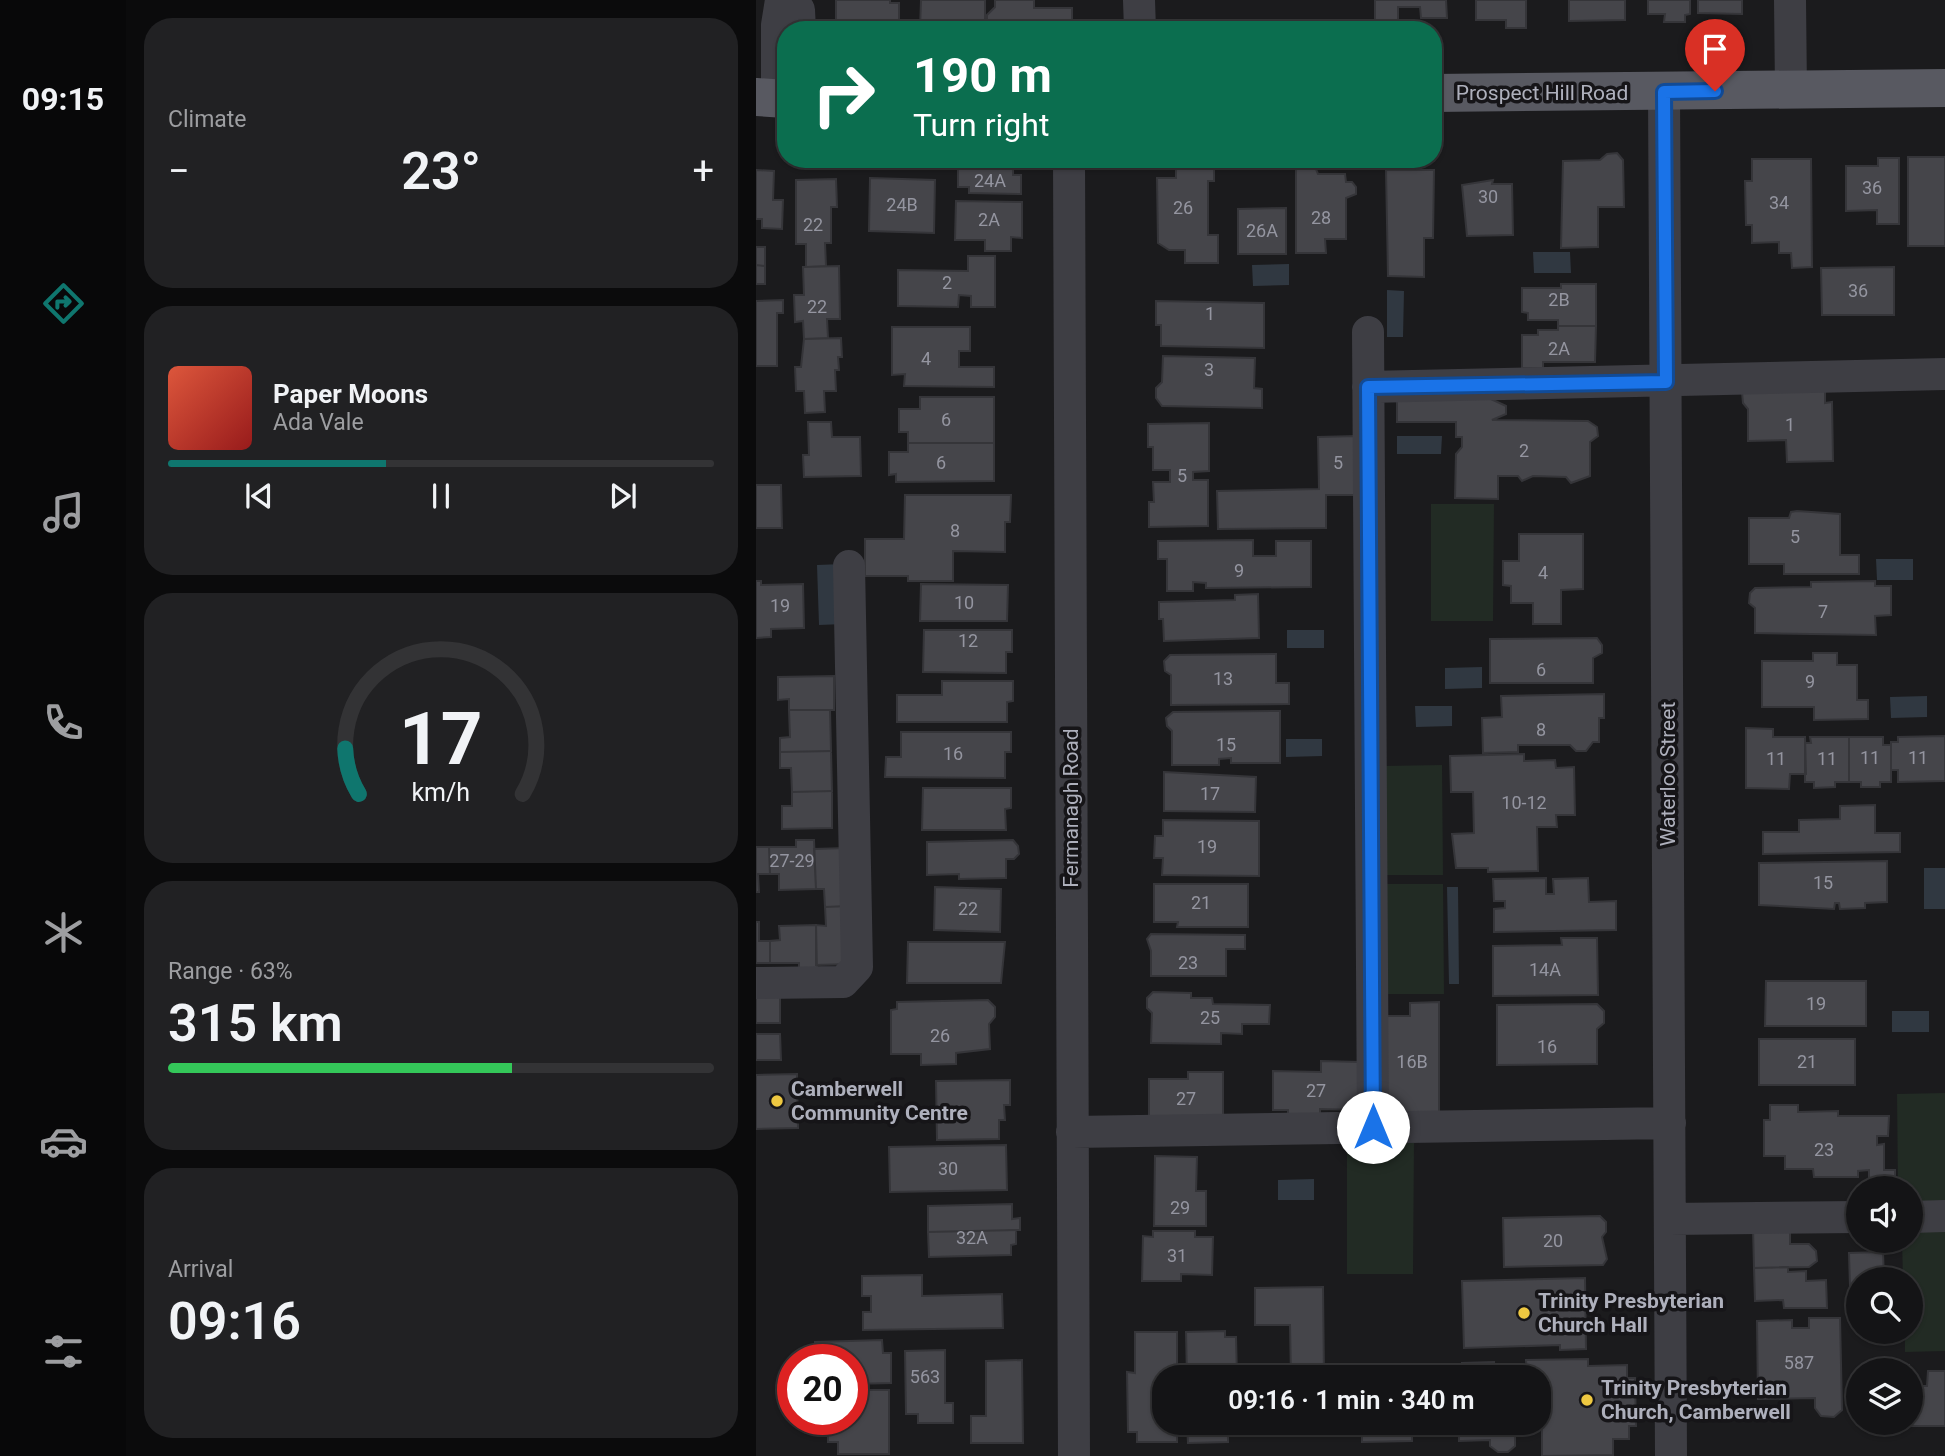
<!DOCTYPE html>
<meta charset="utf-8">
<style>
:root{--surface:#141416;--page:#212123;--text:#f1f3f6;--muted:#9d9ea1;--line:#333335;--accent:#0f766e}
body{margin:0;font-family:Roboto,sans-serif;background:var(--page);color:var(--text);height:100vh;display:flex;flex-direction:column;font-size:26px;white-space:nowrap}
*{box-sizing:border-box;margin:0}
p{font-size:23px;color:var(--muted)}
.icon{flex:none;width:38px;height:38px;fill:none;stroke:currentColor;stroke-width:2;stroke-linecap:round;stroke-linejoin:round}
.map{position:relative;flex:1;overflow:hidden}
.panel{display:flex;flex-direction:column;gap:18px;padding:18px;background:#0b0b0c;width:630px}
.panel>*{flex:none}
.guide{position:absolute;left:21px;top:21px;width:665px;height:147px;border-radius:28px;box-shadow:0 2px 5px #0004,0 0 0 2px var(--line);background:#0b6e4f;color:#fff;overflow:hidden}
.controls{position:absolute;left:1090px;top:1176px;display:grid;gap:14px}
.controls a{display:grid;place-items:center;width:77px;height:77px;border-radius:50%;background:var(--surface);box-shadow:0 2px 5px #0004,0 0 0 2px var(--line);font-size:35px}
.speed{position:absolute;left:21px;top:1344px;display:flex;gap:14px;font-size:35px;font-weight:700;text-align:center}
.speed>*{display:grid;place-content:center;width:91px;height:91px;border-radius:50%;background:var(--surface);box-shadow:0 2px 5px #0004,0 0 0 2px var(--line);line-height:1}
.speed .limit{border:10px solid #d22;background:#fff;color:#111}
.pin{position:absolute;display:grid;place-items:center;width:60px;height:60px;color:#fff;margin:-72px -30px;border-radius:50% 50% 50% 0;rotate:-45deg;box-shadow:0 0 7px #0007}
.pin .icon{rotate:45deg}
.me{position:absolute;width:77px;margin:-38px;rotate:0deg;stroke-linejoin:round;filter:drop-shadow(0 0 5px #0008)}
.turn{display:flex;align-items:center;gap:24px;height:147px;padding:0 21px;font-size:32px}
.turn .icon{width:91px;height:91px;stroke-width:2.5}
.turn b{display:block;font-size:49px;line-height:60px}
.big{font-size:52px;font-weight:600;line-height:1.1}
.panel .card{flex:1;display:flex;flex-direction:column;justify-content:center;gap:10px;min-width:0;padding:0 24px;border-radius:28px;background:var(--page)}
.panel .dial{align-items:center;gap:0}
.dial svg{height:182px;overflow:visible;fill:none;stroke:var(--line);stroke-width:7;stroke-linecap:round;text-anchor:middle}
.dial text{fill:var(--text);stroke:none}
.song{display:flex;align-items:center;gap:21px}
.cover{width:84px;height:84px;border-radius:10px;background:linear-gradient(135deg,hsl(10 70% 55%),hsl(0 70% 35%))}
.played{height:7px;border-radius:4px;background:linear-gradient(90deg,var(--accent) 40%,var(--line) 40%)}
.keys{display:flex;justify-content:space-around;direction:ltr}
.heat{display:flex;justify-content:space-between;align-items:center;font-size:38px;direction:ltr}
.charge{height:10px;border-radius:5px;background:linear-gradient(90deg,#34c759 63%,var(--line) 0)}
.trip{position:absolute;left:396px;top:1365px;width:399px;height:70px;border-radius:28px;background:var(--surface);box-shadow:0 2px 5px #0004,0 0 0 2px var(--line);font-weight:600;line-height:70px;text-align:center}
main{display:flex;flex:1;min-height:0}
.menu{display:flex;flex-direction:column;width:126px;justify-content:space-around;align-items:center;background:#080809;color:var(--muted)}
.menu .icon{width:49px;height:49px}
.menu .active{color:var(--accent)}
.menu b{font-size:32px;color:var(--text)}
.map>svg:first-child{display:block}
.green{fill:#222b24}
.water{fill:#303841}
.building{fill:#45454a;stroke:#353539;stroke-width:2}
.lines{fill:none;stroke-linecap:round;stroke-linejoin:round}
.minor{stroke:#3e3e44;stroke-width:32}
.major{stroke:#585961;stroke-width:38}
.route-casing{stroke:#114b97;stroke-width:18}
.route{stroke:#1a73e8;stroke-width:12}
.poi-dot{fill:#eec841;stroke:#161518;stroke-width:2.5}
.labels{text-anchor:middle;stroke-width:7;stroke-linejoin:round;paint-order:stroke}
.number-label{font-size:18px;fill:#9495a0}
.street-label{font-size:21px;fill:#aeb0bc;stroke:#161518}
.poi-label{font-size:21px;font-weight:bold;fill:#aeb0bc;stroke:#161518;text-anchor:start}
</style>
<main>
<nav class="menu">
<b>09:15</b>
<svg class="icon active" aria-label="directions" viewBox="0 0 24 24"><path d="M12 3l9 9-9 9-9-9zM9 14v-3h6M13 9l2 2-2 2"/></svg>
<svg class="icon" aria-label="music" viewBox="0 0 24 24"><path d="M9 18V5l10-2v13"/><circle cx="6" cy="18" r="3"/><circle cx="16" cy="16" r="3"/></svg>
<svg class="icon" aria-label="phone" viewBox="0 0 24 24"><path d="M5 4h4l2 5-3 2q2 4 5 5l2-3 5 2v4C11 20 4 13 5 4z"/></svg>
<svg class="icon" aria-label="climate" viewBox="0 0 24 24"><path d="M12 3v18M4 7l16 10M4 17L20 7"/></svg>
<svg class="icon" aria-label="car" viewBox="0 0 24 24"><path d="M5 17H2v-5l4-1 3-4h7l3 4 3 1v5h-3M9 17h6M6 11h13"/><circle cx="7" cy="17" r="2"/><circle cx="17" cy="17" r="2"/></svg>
<svg class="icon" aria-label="filters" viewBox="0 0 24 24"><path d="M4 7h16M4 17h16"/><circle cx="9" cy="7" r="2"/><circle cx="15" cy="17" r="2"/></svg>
</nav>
<section class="panel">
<div class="card"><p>Climate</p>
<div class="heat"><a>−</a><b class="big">23°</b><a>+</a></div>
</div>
<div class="card">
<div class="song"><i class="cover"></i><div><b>Paper Moons</b><p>Ada Vale</p></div></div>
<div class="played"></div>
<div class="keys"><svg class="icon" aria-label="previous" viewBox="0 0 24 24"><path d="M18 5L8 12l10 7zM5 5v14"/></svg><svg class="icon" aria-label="pause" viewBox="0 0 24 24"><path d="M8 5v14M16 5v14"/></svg><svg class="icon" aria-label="next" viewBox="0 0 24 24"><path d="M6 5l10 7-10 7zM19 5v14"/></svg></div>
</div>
<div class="card dial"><svg viewBox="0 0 100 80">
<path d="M14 69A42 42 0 1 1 86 69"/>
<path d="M14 69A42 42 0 0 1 8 49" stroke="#0f766e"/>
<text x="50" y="56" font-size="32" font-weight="700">17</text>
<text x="50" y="72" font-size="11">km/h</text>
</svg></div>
<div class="card"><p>Range · 63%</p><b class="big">315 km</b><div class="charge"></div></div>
<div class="card"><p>Arrival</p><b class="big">09:16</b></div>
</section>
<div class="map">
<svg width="1189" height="1456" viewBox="0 0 1189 1456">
<rect width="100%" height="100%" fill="#1b1b1d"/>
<path class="green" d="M675 504H738L737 621H675Z
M686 765 687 875H628L627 766Z
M629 884H687L688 994H629Z
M1189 1093V1205H1155V1188H1142L1141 1094Z
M591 1143H658L657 1274H591Z
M1189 1229V1351L1149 1352V1332H1155V1279H1147L1146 1241H1155V1230Z"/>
<path class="water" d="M777 252H814L815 273H778Z
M533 264V285L497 286 496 265Z
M631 290 648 291 647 337H631Z
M641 436H686L685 454H641Z
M1120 559H1157V580H1121Z
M87 564 88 624 63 625 61 565Z
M531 630H568V648H531Z
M726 667V688L689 689V668Z
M1171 696V717L1135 718 1134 697Z
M659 706H696V726L660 727Z
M530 739H566V756L530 757Z
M1168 868H1189V909H1168Z
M691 887H702L703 984H693Z
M1136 1011H1173V1032H1136Z
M558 1179V1200H522V1180Z"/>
<path class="building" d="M80 0H134V3H143V30H80Z
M165 0H229V30L164 29Z
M239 0H278V8H316V30H231V15L239 7Z
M619 0H690L691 18H665L664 7H642V24H619Z
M720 0H770V28H750V20H720Z
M813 0H869V20L813 21Z
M892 0H934V14L929 15V22H908L909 14H892Z
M942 0H986V14L942 13Z
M861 153 867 160 868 207H842V247L805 248 807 161 844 160 851 154Z
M1152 157H1189V246H1152Z
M1122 158H1143V224H1121V210L1090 211V166H1122Z
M221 159H244V164H257V175H265V194L213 193V187H202V161Z
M996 159H1055L1056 267 1036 268 1035 253H1023V242L996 243V225H990L989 181H996Z
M547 162H557L562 174H589L590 182H596L600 187V194L590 198V239H569L570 253H540V168Z
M458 166V181H452V235H462V263H429V250H413L402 243 401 178H420V167Z
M0 170 18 171 17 200H27L26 229 6 228V219H0Z
M630 170H678L677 238H668V277L632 276Z
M114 178 179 180 178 233 113 231Z
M80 179 81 207H75V243H69L70 266 50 267V244H40V180Z
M737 180 736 184H756L757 235 711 236 706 185Z
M200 201 266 202V238L255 237V251H229V240H199Z
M530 208V254H482V209Z
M0 247H9V266L0 265Z
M212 256H239V307H215V296L203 295 202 307 142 306V270L212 271Z
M0 265 9 266V284H0Z
M83 266 84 319H71L72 338 48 339 47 321 39 322 38 295H48L47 267Z
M1138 267V315H1066L1065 268Z
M805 284H840V326H802V320H772V313L766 312V288H805Z
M27 300V313H21V366H0V301Z
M400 301 508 303V348L405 346V325H400Z
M802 326H840L839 362H787V368H766V335H782V330H802Z
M136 327H214V351H203V367H238V387L148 386 149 374 136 375Z
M85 338 86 357H82L83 370H79L80 391H68L69 412 49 413 48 391H40L39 367H45L48 339Z
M407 356 499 358 498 388 506 389V408L406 406 400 398V388L406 382Z
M1069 385V403L1076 402 1077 461 1031 462 1030 440 992 441V409L987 403 986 392Z
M164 397H238V443H152V432H143V409H164Z
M641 399H735L750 406V414L736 420 832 421 841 427 842 436 834 442V476L815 483 810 477 777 476 766 481 762 476H742V499L699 498 700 454 706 447V437H700V422H641Z
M52 422H75L76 437H104L105 476 48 477 47 455H53Z
M453 423V471L437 472V480H452V526L393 527V502H398L397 482H414V470H397V447H392V424Z
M600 436 601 495H570V528L462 529 461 491 563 489 562 437Z
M152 443H238V481L140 482V474L133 475V452H152Z
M0 485H25L26 528H0Z
M149 495H255L254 522H249V552L197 551V581H152V576H109V539H148Z
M1041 511 1084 514V555H1103V574H1028V564H993V518H1033L1035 512Z
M763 534H827V589L805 590V624H777V603H755V586L747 585V561H763Z
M497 540V556H520V541H555V587L450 588V583L437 582V591H411V559H402V541Z
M0 581H5V585L47 584 48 628 15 629V637L0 638Z
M1119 581V586H1135V615L1119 616 1120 635 999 633V608L993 603 994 593 999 588 1055 587V582Z
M165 584 252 585 251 621H164Z
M502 594 503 638 408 641 407 619H403V602L479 600V595Z
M168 630H256V652H250V673L167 672Z
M841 638 846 645V653L837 658V683H734V639Z
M1057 653H1081V665H1101V700H1112V719L1058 720V707H1006V661H1057Z
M520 654V683H533V704L415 705V675L409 671 408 661 414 655Z
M78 676V710H33V699L22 700V677Z
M186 681H257V701L251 702V722H141V695H186Z
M848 694V718H843V742H837L830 751H820L814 745H762V752L727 753 726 718 746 717 745 696Z
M33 710H74L75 751 24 752V738L34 737Z
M524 711V763H475V758L463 759V765H416V731L411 726 410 718 417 712Z
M990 728 1017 729V737H1049L1050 774H1034L1033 789 990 788Z
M145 732H255V752H249V778L129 777 130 757H145Z
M1189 736V781L1142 782V770H1135V742H1142V737Z
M1054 737H1093V782H1079V787L1058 788V782H1049V743H1055Z
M1093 737H1127V745H1135V782H1124V787H1105V782H1093Z
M75 751 76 791 36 792 35 768H24V752Z
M768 754V761L799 760 800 768 818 767 819 815H800L801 827H781L782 871 732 872V868H700L696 834 718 833 717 792H695L694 756Z
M408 772 500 777 499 812 408 811Z
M167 788H255V808L249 809 250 830H166Z
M76 791V828L26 829V806H36V792Z
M1119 805V833H1144V852L1007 854V832H1043V820L1084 819V806Z
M407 820 503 821V876L406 875 407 858H398L399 836H407Z
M40 840H58L60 889 23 890V874H14L13 847H40Z
M257 840 262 846 263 854 258 859H250V878L203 879V874L171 875V842Z
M0 847H13L14 874H2L3 892H0Z
M91 848 92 906 69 907 68 889H60L58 849Z
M1131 861V902L1109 903V908L1084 909 1083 903H1079L1078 909 1003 905V863Z
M790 878V894H798L797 879 832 878 833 902 860 901V930L738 932V909L749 908V901H738L737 879Z
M398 884H492V927H421L422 922H398Z
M179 887 245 889 244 932 178 930Z
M92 906 94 964 60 965V925L70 926 69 907Z
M0 922H3V941H14V963H0Z
M60 925 61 972 43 973V963H14V941L24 940 23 926Z
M395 934 489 935V949H470V976H395V951L391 939Z
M805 938H841L842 995 737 996V946L806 945Z
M152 942H249L245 983H151Z
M1010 981H1110V1026H1009Z
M397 992 435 993V998H456L457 1004 514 1005 513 1024H486V1034L465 1033V1044L395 1043 396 1013 391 1008V998Z
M24 993V1023H0V994Z
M232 1000 239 1007V1017L233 1024 234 1049 200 1053V1064L165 1065V1054H135V1010L141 1009V1002Z
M683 1002V1115H639L629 1108V1016H654V1003Z
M841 1004 848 1011V1023L841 1029V1064L741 1065V1005Z
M0 1034H24L25 1060H0Z
M1003 1039H1099V1085H1003Z
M565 1061 604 1062 603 1110 564 1109V1118L532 1117V1110H517V1071L565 1072Z
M432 1072H467V1119H393V1079H432Z
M41 1074 42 1128 0 1129V1075Z
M254 1080V1105H248L249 1120H243V1139L181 1140 180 1081Z
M1014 1105H1042V1112L1082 1111V1116H1133L1132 1136H1121V1145L1128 1144V1170H1139V1188H1113V1170L1102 1171V1177H1058L1057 1169H1029V1156H1008V1120H1014Z
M250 1145 251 1190 134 1192 133 1147Z
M399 1156 441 1157 440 1191H450V1226H398Z
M256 1204V1219L264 1218V1230L172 1232V1206Z
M844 1216 850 1222V1232L846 1237 851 1259 847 1265 748 1267 747 1218Z
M997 1228H1034V1244H1053L1060 1251 1061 1261 1053 1267 998 1268Z
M260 1230V1244L255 1245V1255L173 1257 172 1232Z
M397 1231H439V1237H457L456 1275 425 1274V1281H386L387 1236 397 1237Z
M1127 1252 1128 1279H1102V1321H1095L1093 1253Z
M1032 1267V1272L1050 1271V1281L1070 1280 1071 1308H1028L1027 1300 999 1301 998 1268Z
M166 1275V1296L246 1294 247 1328 107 1330V1312H115V1296H106V1276Z
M829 1278 830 1349 804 1350V1345L708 1348 706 1281Z
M567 1287 568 1377H535L534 1325H499V1288Z
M1053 1318H1084L1086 1410 1078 1417 1065 1416 1059 1408V1398L1002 1399 1001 1321 1036 1320V1328H1053Z
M469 1331V1337H480L481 1377H431L430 1332Z
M379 1332H421V1377H408V1423H421V1442H381V1432H372L371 1372 379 1373Z
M126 1340 127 1353H135V1383L96 1384V1360H60L59 1342Z
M189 1350V1403H197V1423H162V1414H150L149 1351Z
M832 1359V1366L871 1365V1378H879L880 1426H873V1439H857V1455L786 1456V1424H771L782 1423V1377H771L770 1360Z
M266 1360 267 1443H215V1416H230V1361Z
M738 1362V1377H706V1363Z
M1121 1365H1153V1370H1121Z
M1172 1371H1189V1426H1121V1423H1155V1386H1171Z
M655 1374V1377H605V1375Z
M96 1390H133V1454H82V1442H72V1419H96Z
M431 1423H481V1433H472V1442L432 1443Z
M535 1423H569V1433H535Z
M606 1423H656V1441L606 1442Z
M703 1423H759V1446L752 1452H742L734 1446V1440L703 1441Z"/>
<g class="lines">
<path class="minor" d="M37 0 43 10 44 30
M383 0 384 30
M1034 0 1035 91
M908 92 915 1456
M21 99V25L25 0
M313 159 318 1456
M612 332 617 1127
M612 387 1189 374
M0 983 87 982 101 967 93 566
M316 1132 914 1123
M1155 1217 1189 1216
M914 1219 1102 1217"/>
<path class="major" d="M677 93 1189 88
M0 97 30 99"/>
</g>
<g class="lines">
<g class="route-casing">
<path id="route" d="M617 1127 612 387 910 382 908 92 959 91"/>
</g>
<use href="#route" class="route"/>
</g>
<g class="poi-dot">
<circle cx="21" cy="1101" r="7"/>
<circle cx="768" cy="1313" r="7"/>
<circle cx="831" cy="1400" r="7"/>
</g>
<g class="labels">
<g class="number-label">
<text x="234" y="187">24A</text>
<text x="1116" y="194">36</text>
<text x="732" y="203">30</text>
<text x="1023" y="209">34</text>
<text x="146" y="211">24B</text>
<text x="427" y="214">26</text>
<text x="565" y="224">28</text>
<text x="233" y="226">2A</text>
<text x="57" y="231">22</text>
<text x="506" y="237">26A</text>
<text x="191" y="289">2</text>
<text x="1102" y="297">36</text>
<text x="803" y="306">2B</text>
<text x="61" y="313">22</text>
<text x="454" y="320">1</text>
<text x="803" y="355">2A</text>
<text x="170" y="365">4</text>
<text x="453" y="376">3</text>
<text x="190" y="426">6</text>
<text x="1034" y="431">1</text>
<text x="768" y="457">2</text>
<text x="185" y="469">6</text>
<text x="582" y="469">5</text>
<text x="426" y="482">5</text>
<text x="199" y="537">8</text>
<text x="1039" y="543">5</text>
<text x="483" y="577">9</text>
<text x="787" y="579">4</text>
<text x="208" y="609">10</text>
<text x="24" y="612">19</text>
<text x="1067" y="618">7</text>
<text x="212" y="647">12</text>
<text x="785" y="676">6</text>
<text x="467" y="685">13</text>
<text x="1054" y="688">9</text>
<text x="785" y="736">8</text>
<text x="470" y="751">15</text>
<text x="197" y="760">16</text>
<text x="1114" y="764">11</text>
<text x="1162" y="764">11</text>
<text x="1020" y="765">11</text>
<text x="1071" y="765">11</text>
<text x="454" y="800">17</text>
<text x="768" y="809">10-12</text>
<text x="451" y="853">19</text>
<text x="36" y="867">27-29</text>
<text x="1067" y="889">15</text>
<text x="445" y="909">21</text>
<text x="212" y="915">22</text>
<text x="432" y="969">23</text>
<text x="789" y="976">14A</text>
<text x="1060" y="1010">19</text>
<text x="454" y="1024">25</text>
<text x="184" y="1042">26</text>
<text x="791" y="1053">16</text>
<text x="656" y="1068">16B</text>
<text x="1051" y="1068">21</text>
<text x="560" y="1097">27</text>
<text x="430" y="1105">27</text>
<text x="1068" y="1156">23</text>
<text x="192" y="1175">30</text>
<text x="424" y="1214">29</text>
<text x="216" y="1244">32A</text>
<text x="797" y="1247">20</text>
<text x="421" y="1262">31</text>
<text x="1043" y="1369">587</text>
<text x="169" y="1383">563</text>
</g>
<g class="street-label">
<text x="786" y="100">Prospect Hill Road</text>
<text transform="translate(912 774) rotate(-90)" y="7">Waterloo Street</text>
<text transform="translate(315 808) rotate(-90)" y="7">Fermanagh Road</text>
</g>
<g class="poi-label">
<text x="35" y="1096">Camberwell<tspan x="35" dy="24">Community Centre</tspan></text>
<text x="782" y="1308">Trinity Presbyterian<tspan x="782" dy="24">Church Hall</tspan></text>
<text x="845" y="1395">Trinity Presbyterian<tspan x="845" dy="24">Church, Camberwell</tspan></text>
</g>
</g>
</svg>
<div class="controls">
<a><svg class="icon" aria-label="sound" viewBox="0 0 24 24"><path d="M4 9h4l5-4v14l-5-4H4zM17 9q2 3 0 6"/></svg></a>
<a><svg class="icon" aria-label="search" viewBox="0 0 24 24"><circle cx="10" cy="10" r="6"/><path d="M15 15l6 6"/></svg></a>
<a><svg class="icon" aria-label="layers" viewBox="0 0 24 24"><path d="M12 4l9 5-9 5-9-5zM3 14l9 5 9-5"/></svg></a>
</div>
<div class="speed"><div class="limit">20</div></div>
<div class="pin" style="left:959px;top:91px;background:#d93025"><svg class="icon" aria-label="arrive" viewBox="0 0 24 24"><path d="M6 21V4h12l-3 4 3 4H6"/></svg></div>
<svg class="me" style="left:617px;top:1127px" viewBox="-20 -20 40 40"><circle r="19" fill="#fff"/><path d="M0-13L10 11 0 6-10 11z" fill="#1a73e8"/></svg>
<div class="trip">09:16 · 1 min · 340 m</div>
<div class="guide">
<div class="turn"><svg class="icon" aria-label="right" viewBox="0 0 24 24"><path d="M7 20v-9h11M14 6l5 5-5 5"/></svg><div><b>190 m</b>Turn right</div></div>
</div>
</div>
</main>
